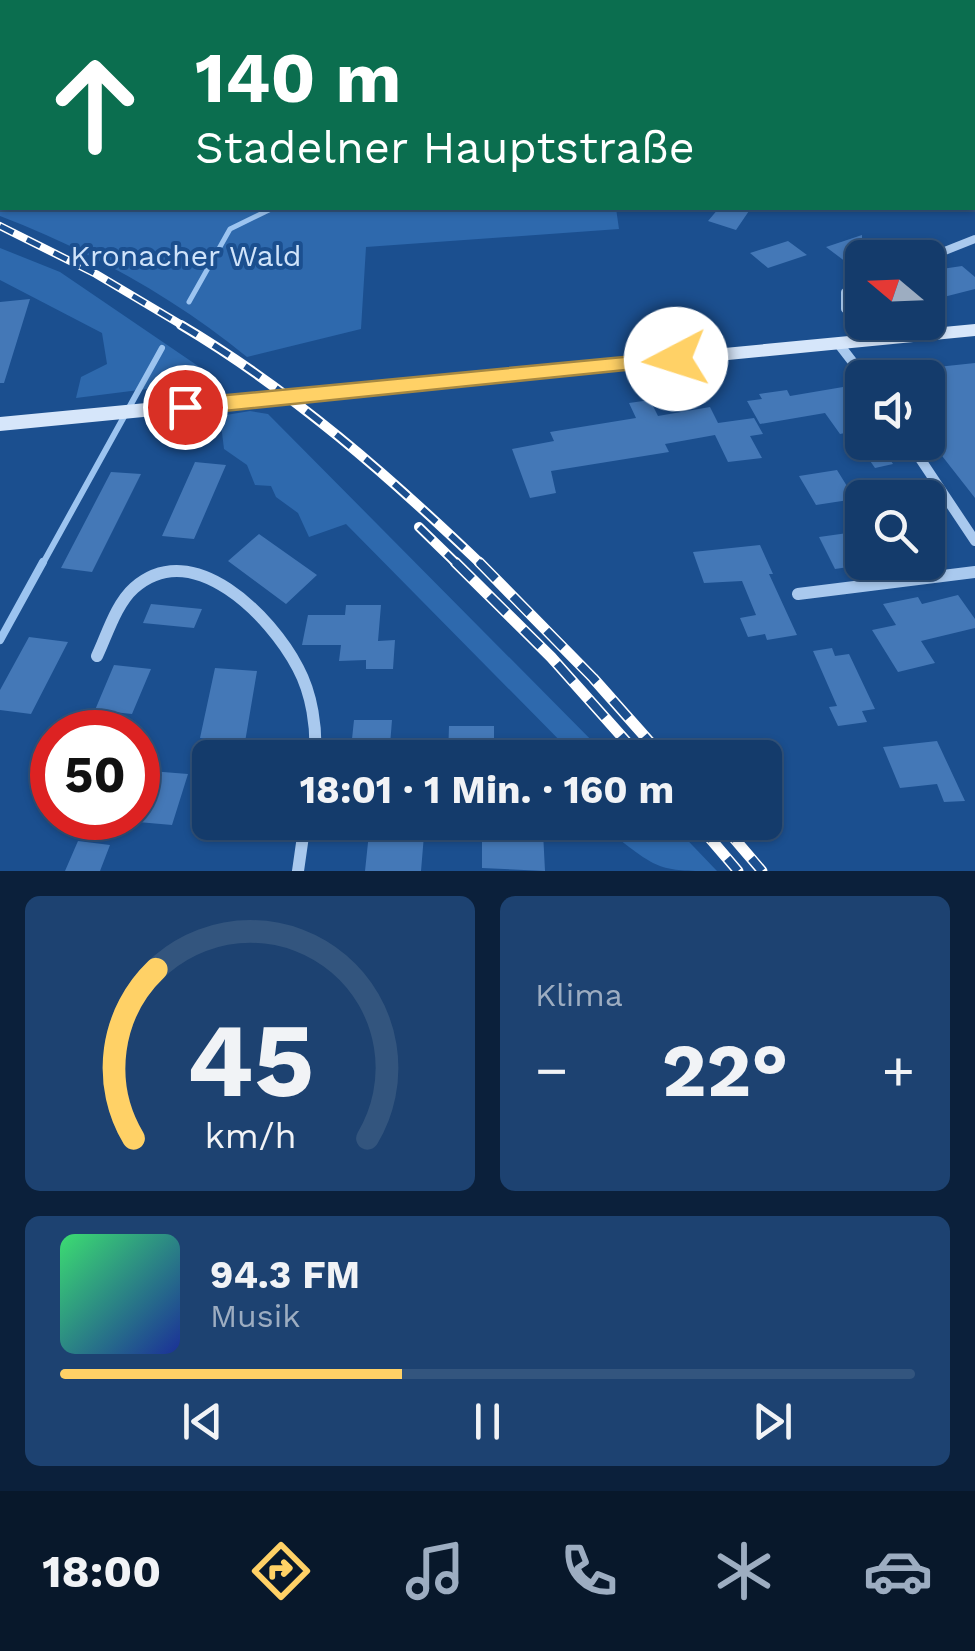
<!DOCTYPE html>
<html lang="de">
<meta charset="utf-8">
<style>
:root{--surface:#143b6b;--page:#1d4271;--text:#f1f3f6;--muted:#9dadc1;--line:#33557e;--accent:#ffd166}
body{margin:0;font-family:"Work Sans",sans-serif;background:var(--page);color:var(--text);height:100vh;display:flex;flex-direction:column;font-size:38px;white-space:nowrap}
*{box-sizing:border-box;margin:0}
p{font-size:32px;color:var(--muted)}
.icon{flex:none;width:55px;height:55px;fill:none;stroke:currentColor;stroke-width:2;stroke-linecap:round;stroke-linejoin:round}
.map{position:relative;height:871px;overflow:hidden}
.details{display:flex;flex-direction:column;gap:25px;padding:25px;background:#0b203b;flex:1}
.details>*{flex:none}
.hud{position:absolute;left:0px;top:0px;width:975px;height:210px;box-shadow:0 2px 8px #0004,0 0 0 2px var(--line);background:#0b6e4f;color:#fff;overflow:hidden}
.needle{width:65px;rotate:289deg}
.fabs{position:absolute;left:845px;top:240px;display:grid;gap:20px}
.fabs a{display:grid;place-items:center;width:100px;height:100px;border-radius:15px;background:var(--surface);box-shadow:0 2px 8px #0004,0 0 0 2px var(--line);font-size:50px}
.speed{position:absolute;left:30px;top:710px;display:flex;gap:20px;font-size:50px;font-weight:700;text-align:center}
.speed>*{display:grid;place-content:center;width:130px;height:130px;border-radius:50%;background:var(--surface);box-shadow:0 2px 8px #0004,0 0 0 2px var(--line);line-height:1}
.speed .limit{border:15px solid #d22;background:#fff;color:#111}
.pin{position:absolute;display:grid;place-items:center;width:85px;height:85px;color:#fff;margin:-42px;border:5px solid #fff;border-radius:50%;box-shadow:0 2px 10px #0007}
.me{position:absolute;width:110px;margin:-55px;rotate:265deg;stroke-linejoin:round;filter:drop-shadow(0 0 8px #0008)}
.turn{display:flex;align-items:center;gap:35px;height:210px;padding:0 30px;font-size:45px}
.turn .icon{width:130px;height:130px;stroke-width:2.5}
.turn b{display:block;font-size:70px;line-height:85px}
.big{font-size:75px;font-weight:700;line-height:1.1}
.details .widget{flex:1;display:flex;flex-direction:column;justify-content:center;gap:15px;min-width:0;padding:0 35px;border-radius:15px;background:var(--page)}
.details .dial{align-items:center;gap:0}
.dial svg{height:260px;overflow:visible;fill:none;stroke:var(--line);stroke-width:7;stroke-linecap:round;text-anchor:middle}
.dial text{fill:var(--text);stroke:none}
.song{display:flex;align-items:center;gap:30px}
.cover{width:120px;height:120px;border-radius:15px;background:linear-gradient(135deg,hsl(140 70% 55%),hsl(230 70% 35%))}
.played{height:10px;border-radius:5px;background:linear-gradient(90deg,var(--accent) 40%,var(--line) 40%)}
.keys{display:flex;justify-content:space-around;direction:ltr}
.heat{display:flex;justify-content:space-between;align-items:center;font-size:55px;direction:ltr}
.details .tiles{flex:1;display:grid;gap:25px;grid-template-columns:1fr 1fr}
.widget:last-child{grid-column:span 2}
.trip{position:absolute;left:192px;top:740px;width:590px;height:100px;border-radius:15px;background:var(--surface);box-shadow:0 2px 8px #0004,0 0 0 2px var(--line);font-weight:700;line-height:100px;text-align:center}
.dock{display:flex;height:160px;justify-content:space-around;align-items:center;background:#08182b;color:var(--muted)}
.dock .icon{width:70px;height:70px}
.dock .selected{color:var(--accent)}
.dock b{font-size:45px;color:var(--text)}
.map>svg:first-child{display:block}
.green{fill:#2e69ad}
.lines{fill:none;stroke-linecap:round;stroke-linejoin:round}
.stream-far2{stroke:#9cc4f0;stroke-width:5}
.stream-far1{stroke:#9cc4f0;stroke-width:6}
.stream{stroke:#9cc4f0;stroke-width:8}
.building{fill:#4478b7}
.street-far2{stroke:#a9c9ee;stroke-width:8}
.street-far1{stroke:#a9c9ee;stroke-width:10}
.street{stroke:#a9c9ee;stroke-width:12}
.secondary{fill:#d6e6fa;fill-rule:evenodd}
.rail-far2-casing{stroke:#fff;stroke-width:8}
.rail-far1-casing{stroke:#fff;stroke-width:10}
.rail-casing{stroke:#fff;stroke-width:11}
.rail-far2{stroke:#1b4f8f;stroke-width:5;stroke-dasharray:15;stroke-linecap:butt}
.rail-far1{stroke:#1b4f8f;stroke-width:6;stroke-dasharray:19;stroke-linecap:butt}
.rail{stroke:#1b4f8f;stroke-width:8;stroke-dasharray:24;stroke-linecap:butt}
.route{fill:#ffd166;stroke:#a68842;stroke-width:2.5}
.labels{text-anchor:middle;stroke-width:8;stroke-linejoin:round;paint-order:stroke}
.park-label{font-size:30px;fill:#cfe3fa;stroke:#1b4f8f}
</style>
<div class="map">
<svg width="975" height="871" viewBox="0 0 975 871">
<rect width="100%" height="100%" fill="#1b4f8f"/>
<path class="green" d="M0 0H275L2 2V208H616L619 229 366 247 361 329 247 357C174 297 88 250 0 216Z
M0 248 60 272 201 368 210 381 76 398 81 377 107 364 102 333 0 280Z
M250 411 268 414 608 757H576L346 524 309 537 298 513 276 497 271 486 255 485 247 465 224 449 220 416Z
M618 823H671L717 871C664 871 659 871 619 839Z"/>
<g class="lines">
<path class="stream-far2" d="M189 302 230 229 273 208"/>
<path class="stream-far1" d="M42 565 162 348"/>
<path class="stream" d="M0 640 43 562"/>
</g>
<path class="building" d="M719 208H751L736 230 708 221Z
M862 235V261L850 265 826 247Z
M788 241 807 255 768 268 750 253Z
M962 266 975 277V289L928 301V271Z
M30 299 4 383H0V302Z
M975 363V498L928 438V368Z
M843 387 862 414V442H878L893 464 875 468 850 432 840 434 825 413 760 424 747 401 762 399 759 394 787 390 790 396Z
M650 400 658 416 710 407 718 423 754 418 763 434 750 436 762 458 728 462 715 435 665 444 669 452 551 471 556 493 530 498 512 449 554 441 550 432 636 418 629 403Z
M195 462 226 465 194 539 162 536Z
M837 470 855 499 816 505 799 476Z
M111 472 141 474 92 572 61 568Z
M862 531V565L835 569 819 537Z
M259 534 317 575 286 604 228 561Z
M760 545 773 574H769L797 635 767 640 765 634 748 637 740 618 756 615 742 581 704 583 693 552Z
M958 595 975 619V628L921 641 935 663 898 672 872 630 896 625 883 604 918 597 922 604Z
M151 604 202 609 194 628 143 623Z
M346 605H381L378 641 395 640 393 669H366V660L339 661 341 645H302L308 615H345Z
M29 637 68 642 31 714 0 710V690Z
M832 648 835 656 849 654 875 709 862 711 867 722 838 726 829 707 837 706 813 651Z
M114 665 151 669 132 714 95 710Z
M215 668 257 671 245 742 200 738Z
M354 720H392L389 758H350Z
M449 726H494V758H448Z
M937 741 965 801 944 802 937 784 900 788 883 747Z
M138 770 188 774 172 825 138 822Z
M543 832 545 871 482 868V833Z
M369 833 424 835 421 871H365Z
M78 841 110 845 100 871H65Z"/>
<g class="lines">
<path class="street-far2" d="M927 258 975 239
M862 283 845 292V309L863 327"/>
<path class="street-far1" d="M860 325 875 340
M838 343 865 378
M909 442 975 541"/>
<path class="street" d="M798 594 975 572
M97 656C107 635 116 604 134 588 193 536 271 616 298 668 312 694 317 728 315 758
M298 871 305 822"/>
<path class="secondary" d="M975 324V336L0 431V417Z"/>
<g class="rail-far2-casing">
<path id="rail-far2" d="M0 226 96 274 185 327"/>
</g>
<g class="rail-far1-casing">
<path id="rail-far1" d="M181 325C291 390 390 477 482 565
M419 527 458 565"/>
</g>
<g class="rail-casing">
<path id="rail" d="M455 562 551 657 641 758
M479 562 593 678 664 758
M696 822 738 871
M720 822 762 871"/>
</g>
<use href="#rail-far2" class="rail-far2"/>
<use href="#rail-far1" class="rail-far1"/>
<use href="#rail" class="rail"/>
</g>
<path class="route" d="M676 352 687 359 684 364 185 415 174 407 185 399Z"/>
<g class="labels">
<g class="park-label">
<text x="186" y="266">Kronacher Wald</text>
</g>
</g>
</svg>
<div class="fabs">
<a><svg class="needle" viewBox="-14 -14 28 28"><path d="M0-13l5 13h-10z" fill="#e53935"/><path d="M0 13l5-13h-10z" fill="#9dadc1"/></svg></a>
<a><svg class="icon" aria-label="sound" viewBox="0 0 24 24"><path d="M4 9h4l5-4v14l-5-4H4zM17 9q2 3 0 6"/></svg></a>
<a><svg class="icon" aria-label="search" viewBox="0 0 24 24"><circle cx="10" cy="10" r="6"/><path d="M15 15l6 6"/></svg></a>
</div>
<div class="speed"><div class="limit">50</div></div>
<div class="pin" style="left:185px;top:407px;background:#d93025"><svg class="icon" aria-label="arrive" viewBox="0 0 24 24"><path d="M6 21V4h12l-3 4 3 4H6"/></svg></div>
<svg class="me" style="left:676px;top:359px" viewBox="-20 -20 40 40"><circle r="19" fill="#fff"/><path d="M0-13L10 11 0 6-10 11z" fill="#ffd166"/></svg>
<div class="trip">18:01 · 1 Min. · 160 m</div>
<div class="hud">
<div class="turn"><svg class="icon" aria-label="ahead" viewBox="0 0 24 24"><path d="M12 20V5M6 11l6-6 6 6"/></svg><div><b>140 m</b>Stadelner Hauptstraße</div></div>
</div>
</div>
<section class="details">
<div class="tiles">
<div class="widget dial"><svg viewBox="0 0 100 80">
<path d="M14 69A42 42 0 1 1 86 69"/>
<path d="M14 69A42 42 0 0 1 21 17" stroke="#ffd166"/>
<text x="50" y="56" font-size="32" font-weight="700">45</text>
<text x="50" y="72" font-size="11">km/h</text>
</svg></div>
<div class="widget"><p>Klima</p>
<div class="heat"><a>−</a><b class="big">22°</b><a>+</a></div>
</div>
<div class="widget">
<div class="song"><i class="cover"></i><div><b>94.3 FM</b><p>Musik</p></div></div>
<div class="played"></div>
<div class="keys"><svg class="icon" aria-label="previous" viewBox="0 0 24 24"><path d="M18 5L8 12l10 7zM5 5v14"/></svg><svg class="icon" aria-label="pause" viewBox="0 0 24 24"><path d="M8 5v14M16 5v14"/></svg><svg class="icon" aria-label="next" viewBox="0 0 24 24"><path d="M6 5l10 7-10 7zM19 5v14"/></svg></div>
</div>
</div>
</section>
<nav class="dock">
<b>18:00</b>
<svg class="icon selected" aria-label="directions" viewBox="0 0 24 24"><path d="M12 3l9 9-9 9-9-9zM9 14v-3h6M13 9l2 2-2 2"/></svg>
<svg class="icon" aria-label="music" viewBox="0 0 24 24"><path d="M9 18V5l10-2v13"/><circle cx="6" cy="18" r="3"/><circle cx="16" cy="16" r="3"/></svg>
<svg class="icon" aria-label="phone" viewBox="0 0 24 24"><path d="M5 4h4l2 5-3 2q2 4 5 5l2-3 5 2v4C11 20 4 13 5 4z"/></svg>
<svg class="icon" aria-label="climate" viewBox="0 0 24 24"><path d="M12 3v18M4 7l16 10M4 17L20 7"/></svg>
<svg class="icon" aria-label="car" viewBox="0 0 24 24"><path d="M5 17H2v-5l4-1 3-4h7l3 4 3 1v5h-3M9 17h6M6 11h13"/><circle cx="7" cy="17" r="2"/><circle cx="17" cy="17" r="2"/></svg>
</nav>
